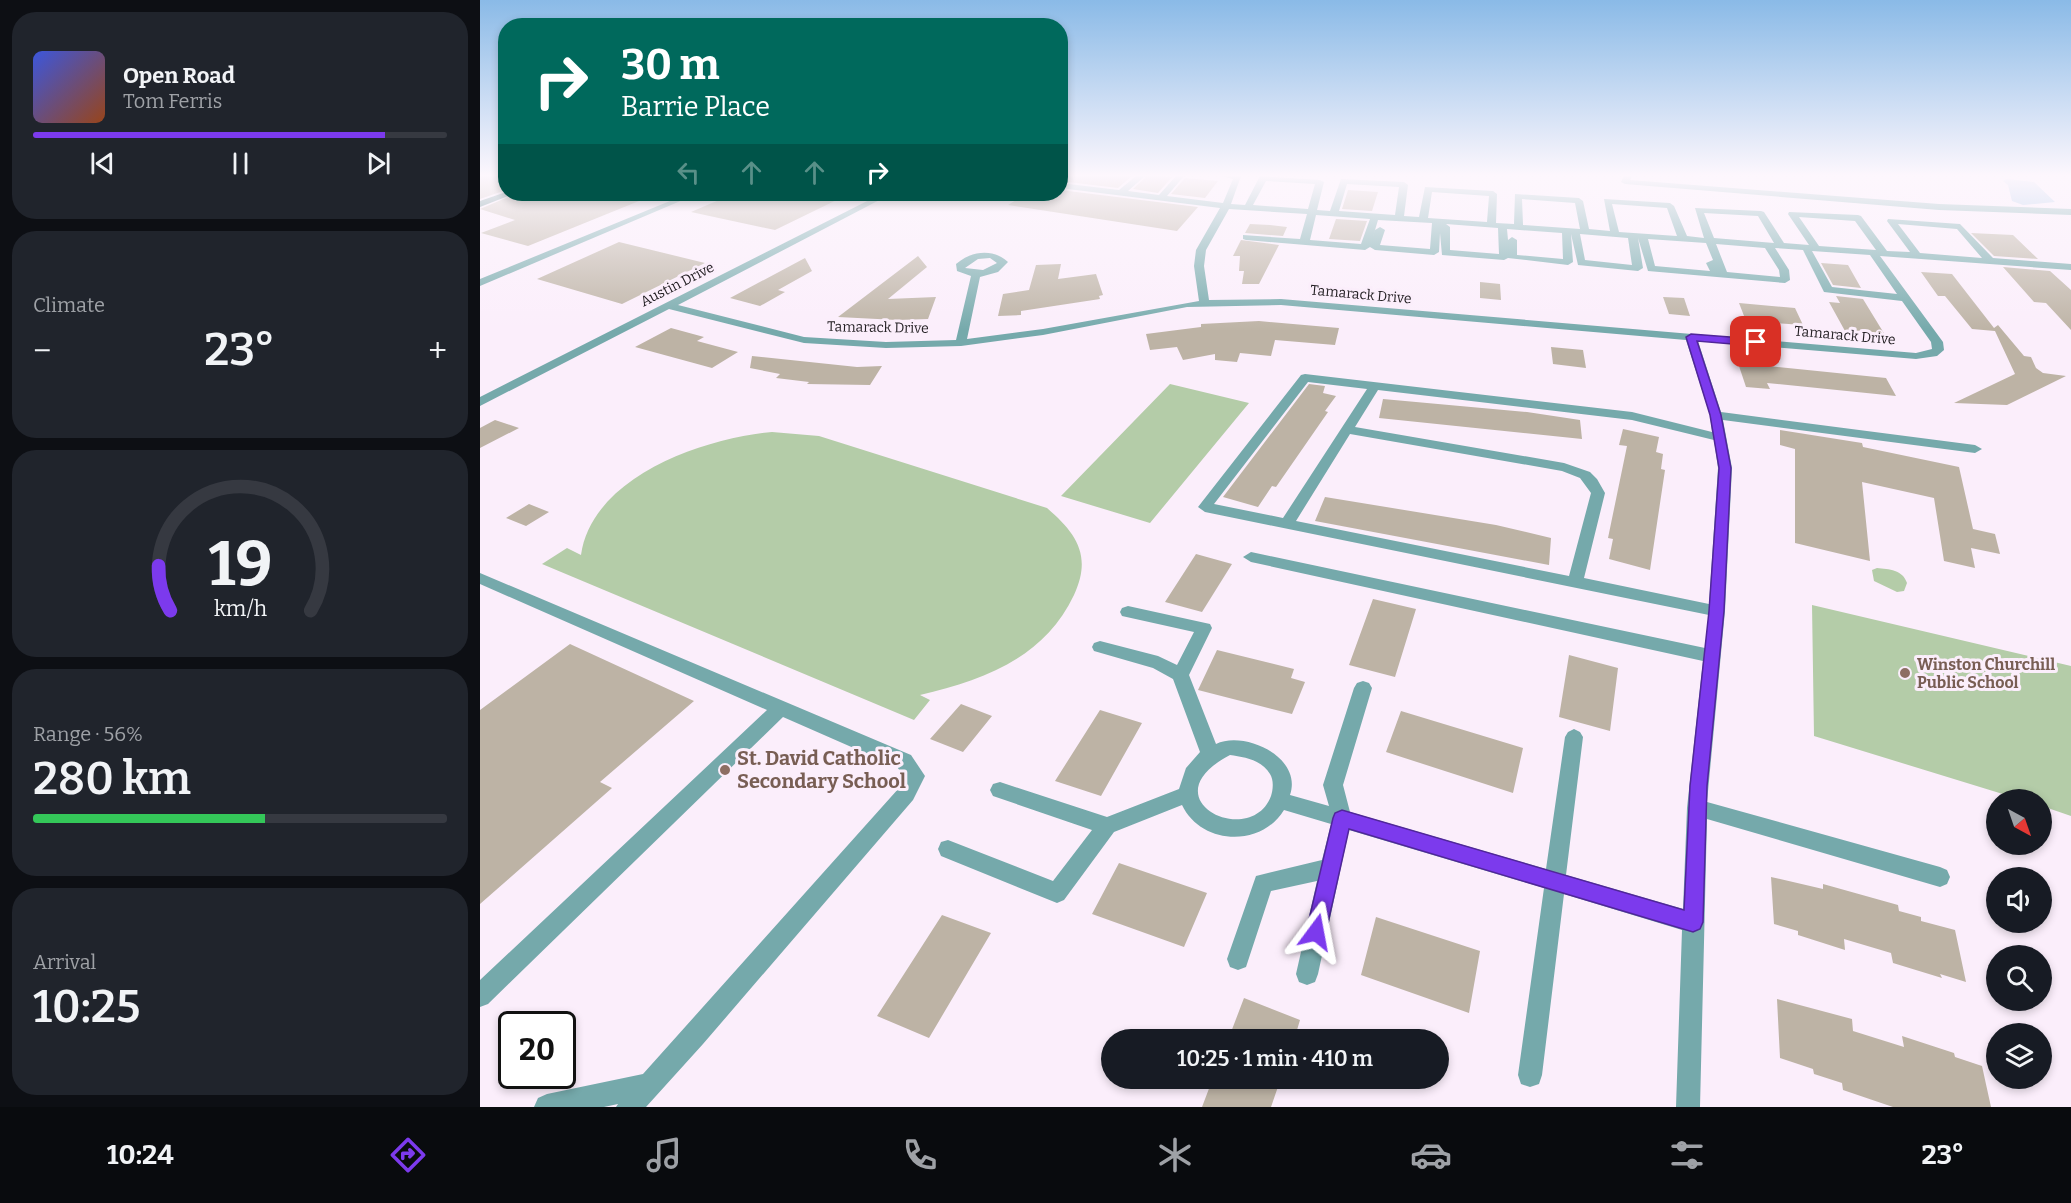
<!DOCTYPE html>
<meta charset="utf-8">
<style>
:root{--surface:#171b24;--page:#20242c;--text:#f1f3f6;--muted:#9ea1a6;--line:#363941;--accent:#7c3aed}
body{margin:0;font-family:Bitter,serif;background:var(--page);color:var(--text);height:100vh;display:flex;flex-direction:column;font-size:22px;white-space:nowrap}
*{box-sizing:border-box;margin:0}
p{font-size:20px;color:var(--muted)}
.icon{flex:none;width:33px;height:33px;fill:none;stroke:currentColor;stroke-width:2;stroke-linecap:round;stroke-linejoin:round}
.map{position:relative;flex:1;overflow:hidden}
.panel{display:flex;flex-direction:column;gap:12px;padding:12px;background:#0d0f14;width:480px}
.panel>*{flex:none}
.guide{position:absolute;left:18px;top:18px;width:570px;height:183px;border-radius:24px;box-shadow:0 3px 9px #0003;background:#00695c;color:#fff;overflow:hidden}
.needle{width:39px;rotate:140deg}
.buttons{position:absolute;left:1506px;top:789px;display:grid;gap:12px}
.buttons a{display:grid;place-items:center;width:66px;height:66px;border-radius:50%;background:var(--surface);box-shadow:0 3px 9px #0003;font-size:30px}
.speed{position:absolute;left:18px;top:1011px;display:flex;gap:12px;font-size:30px;font-weight:700;text-align:center}
.speed>*{display:grid;place-content:center;width:78px;height:78px;border-radius:50%;background:var(--surface);box-shadow:0 3px 9px #0003;line-height:1}
.speed .limit{border:3px solid #111;border-radius:9px;background:#fff;color:#111}
.pin{position:absolute;display:grid;place-items:center;width:51px;height:51px;color:#fff;margin:-26px;border-radius:12px;box-shadow:0 3px 9px #0006}
.me{position:absolute;width:66px;margin:-33px;rotate:13deg;stroke-linejoin:round;filter:drop-shadow(0 0 4px #0008)}
.turn{display:flex;align-items:center;gap:21px;height:126px;padding:0 24px;font-size:27px}
.turn .icon{width:78px;height:78px;stroke-width:2.5}
.turn b{display:block;font-size:42px;line-height:51px}
.lanes{display:flex;align-items:center;height:57px;padding:0 24px;background:#0003;justify-content:center;gap:30px;direction:ltr}
.lanes .off{opacity:.35}
.big{font-size:45px;font-weight:600;line-height:1.1}
.panel .card{flex:1;display:flex;flex-direction:column;justify-content:center;gap:9px;min-width:0;padding:0 21px;border-radius:24px;background:var(--page)}
.panel .dial{align-items:center;gap:0}
.dial svg{height:156px;overflow:visible;fill:none;stroke:var(--line);stroke-width:7;stroke-linecap:round;text-anchor:middle}
.dial text{fill:var(--text);stroke:none}
.song{display:flex;align-items:center;gap:18px}
.cover{width:72px;height:72px;border-radius:9px;background:linear-gradient(135deg,hsl(230 70% 55%),hsl(20 70% 35%))}
.played{height:6px;border-radius:3px;background:linear-gradient(90deg,var(--accent) 85%,var(--line) 85%)}
.keys{display:flex;justify-content:space-around;direction:ltr}
.heat{display:flex;justify-content:space-between;align-items:center;font-size:33px;direction:ltr}
.charge{height:9px;border-radius:4px;background:linear-gradient(90deg,#34c759 56%,var(--line) 0)}
.trip{position:absolute;left:621px;top:1029px;width:348px;height:60px;border-radius:30px;background:var(--surface);box-shadow:0 3px 9px #0003;font-weight:600;line-height:60px;text-align:center}
.dock{display:flex;height:96px;justify-content:space-around;align-items:center;background:#090b0e;color:var(--muted)}
.dock .icon{width:42px;height:42px}
.dock .selected{color:var(--accent)}
.dock b{font-size:27px;color:var(--text)}
main{display:flex;flex:1;min-height:0}
.map>svg:first-child{display:block}
.green{fill:#b4cca8}
.water{fill:#9dc3e5}
.building{fill:#bdb3a5}
.lines{fill:none;stroke-linecap:round;stroke-linejoin:round}
.minor{fill:#75a9ab;fill-rule:evenodd}
.major{fill:#266567;fill-rule:evenodd}
.route{fill:#7c3aed;stroke:#51269a;stroke-width:1.5}
.education-dot{fill:#8d6e63;stroke:#fbeefb;stroke-width:2}
.labels{text-anchor:middle;stroke-width:6;stroke-linejoin:round;paint-order:stroke}
.far-street-label{font-size:14px;fill:#242024;stroke:#fbeefb}
.education-label{font-size:16px;font-weight:bold;fill:#785e54;stroke:#fbeefb;text-anchor:start}
.near-education-label{font-size:20px;font-weight:bold;fill:#785e54;stroke:#fbeefb;text-anchor:start}
</style>
<main>
<section class="panel">
<div class="card">
<div class="song"><i class="cover"></i><div><b>Open Road</b><p>Tom Ferris</p></div></div>
<div class="played"></div>
<div class="keys"><svg class="icon" aria-label="previous" viewBox="0 0 24 24"><path d="M18 5L8 12l10 7zM5 5v14"/></svg><svg class="icon" aria-label="pause" viewBox="0 0 24 24"><path d="M8 5v14M16 5v14"/></svg><svg class="icon" aria-label="next" viewBox="0 0 24 24"><path d="M6 5l10 7-10 7zM19 5v14"/></svg></div>
</div>
<div class="card"><p>Climate</p>
<div class="heat"><a>−</a><b class="big">23°</b><a>+</a></div>
</div>
<div class="card dial"><svg viewBox="0 0 100 80">
<path d="M14 69A42 42 0 1 1 86 69"/>
<path d="M14 69A42 42 0 0 1 8 46" stroke="#7c3aed"/>
<text x="50" y="56" font-size="32" font-weight="700">19</text>
<text x="50" y="72" font-size="11">km/h</text>
</svg></div>
<div class="card"><p>Range · 56%</p><b class="big">280 km</b><div class="charge"></div></div>
<div class="card"><p>Arrival</p><b class="big">10:25</b></div>
</section>
<div class="map">
<svg width="1591" height="1107" viewBox="0 0 1591 1107">
<rect width="100%" height="100%" fill="#fbeefb"/>
<path class="green" d="M690 384 769 403 670 523 581 496Z
M292 432 339 436 567 508C597 534 612 556 594 595 564 658 504 680 440 695L450 700 434 720 62 564 87 548 101 555C112 476 225 438 292 432Z
M1397 568C1409 569 1423 570 1427 583L1424 591 1417 592 1394 581 1392 570Z
M1332 605 1591 666V816L1562 806V800L1539 799 1334 736Z"/>
<path class="water" d="M1527 179 1554 182 1575 202 1543 205 1532 201 1528 185 1523 181Z"/>
<path class="building" d="M0 176H26V190L0 199Z
M580 176H652L638 188 580 181Z
M667 176H675L692 177 678 193 653 189Z
M705 178 738 181 725 198 691 194Z
M580 190 718 207 697 231 528 205 541 197V194H580Z
M868 190 898 192 892 211 862 209Z
M35 194H168L154 200 159 201 48 246 1 233 35 220 0 209Z
M253 194H369L295 230 211 212Z
M856 219 887 221 880 241 849 239Z
M770 224 790 225 807 227 803 236 765 233Z
M1491 233 1533 235 1558 259 1514 256Z
M761 240 799 245 779 284H762L764 271H759L760 256H753Z
M139 242 225 263 142 304 57 279Z
M438 256 447 267 408 299 456 297 448 319 417 320 358 317Z
M325 258 332 271 298 290 305 292 280 306 250 298Z
M1341 263 1368 265 1381 288 1353 285Z
M581 264 578 279 616 274 623 295 619 296 620 299 541 311V315L518 316 523 294 549 290 556 265Z
M1523 267 1570 271 1591 290V330L1566 303 1554 302Z
M1441 272 1472 274 1514 328 1518 325 1544 356 1551 357 1556 368 1563 373 1586 376 1527 405 1474 403 1535 374 1515 331 1492 329 1465 296H1458Z
M1000 282 1020 284 1021 300 1000 298Z
M1356 296 1383 299 1405 335 1365 331 1349 302 1360 303Z
M1183 297 1204 298 1210 316 1189 314Z
M1259 303 1315 308 1323 325 1266 321Z
M779 321 859 328 855 345 795 340 791 356 760 353 757 362 735 360V354L703 360 697 347 670 350 666 334 713 328 721 327V324Z
M191 328 224 337 217 341 258 352 232 368 155 347Z
M1071 347 1103 350 1106 368 1073 364Z
M272 356 377 367 402 366 390 385 327 384 329 382 296 378 300 374 270 368Z
M1258 363 1406 378 1416 396 1287 383 1290 389 1266 387Z
M829 384 845 386 843 393 856 396 845 411 848 412 796 487 792 486 778 507 743 497Z
M903 399 1047 412 1100 420 1102 439 899 418Z
M15 420 39 428 0 448V428Z
M1143 429 1179 437 1176 452 1183 454 1181 469 1185 470 1170 570 1129 559 1133 539 1128 538 1147 446 1139 445Z
M1300 430 1382 443 1383 447 1479 467 1493 529 1515 534 1520 554 1491 548 1495 568 1464 561 1454 498 1382 482 1390 561 1315 543V449L1300 445Z
M845 497 1016 525 1071 538 1069 565 835 521Z
M49 504 69 512 46 526 26 518Z
M716 554 752 564 722 612 685 602Z
M893 599 936 609 915 677 869 665Z
M90 644 214 701 120 782 132 788 0 904V710Z
M737 650 814 669 811 678 825 682 812 714 718 690Z
M1089 655 1138 668 1130 731 1079 717Z
M481 704 512 716 483 752 450 739Z
M620 710 662 723 621 796 575 781Z
M921 711 1043 748 1033 793 906 752Z
M639 863 727 893 704 947 612 914Z
M1291 877 1343 889V884L1418 905 1419 911 1441 917V921L1475 930 1486 982 1460 974 1462 978 1413 963 1411 953 1364 939 1365 950 1318 935V931L1294 924Z
M462 915 511 933 449 1038 397 1016Z
M896 917 1000 951 989 1013 881 975Z
M764 998 820 1020 814 1040H748Z
M1297 999 1372 1019 1373 1031 1424 1047 1422 1036 1474 1053 1475 1057 1502 1066 1511 1107H1413L1363 1090 1362 1083 1334 1074 1333 1069 1300 1058Z
M733 1078H801L791 1107H722Z"/>
<g class="lines">
<path class="minor" d="M656 176H665L648 191 679 195 696 176H704L687 196 743 203 753 179 741 176H761L751 204 765 205 780 176 840 180 844 182 837 210 850 211 861 179 924 182 928 185 924 216 939 217 945 187 1013 191 1017 194 1016 223 1034 224 1035 194 1099 198 1103 201 1109 229 1130 231 1124 199 1190 203 1194 206 1207 236 1224 238 1215 208 1281 211 1284 212 1304 243 1329 245 1308 214 1309 212 1378 215 1381 216 1407 251 1430 252 1407 221 1408 219 1480 224 1513 258 1591 264V270L1400 256 1463 342 1464 350 1457 356 1436 359 1218 341 1241 412 1495 445 1502 449 1495 453 1243 420 1252 468 1245 611 1227 802 1460 867 1467 870 1470 877 1467 884 1460 887 1227 819 1220 1107H1196L1202 930 1084 894 1062 1075 1059 1084 1050 1087 1041 1084 1038 1075 1064 888 869 830 838 974 835 982 827 985 819 982 816 974 837 881 791 891 766 967 758 970 750 967 747 959 776 876 842 860 851 824 804 810C781 848 721 845 702 805L634 832 584 900 577 903 461 856 458 849 461 842 468 840 573 881 612 830 513 796 510 790 513 784 520 782 627 817 699 789 706 768 720 752 693 679 673 668 614 651 612 647 614 643 620 641 678 656 697 665 714 632 642 616 640 612 642 608 648 606 730 624 732 628 709 675 736 744C764 730 823 757 810 795L849 806 843 785 874 688 877 683 883 681 889 683 892 688 863 785 870 812 1066 869 1085 737 1088 732 1094 729 1100 732 1103 737 1086 875 1203 909 1207 808 1223 661 771 562 763 557 771 552 1225 648 1229 615 725 512 718 507 821 375 825 374 1152 412 1232 432 1230 415 1206 340 801 305 707 307 563 335 481 346 406 348 324 343 189 309 0 406V397L401 194H411L198 305 324 337 406 342 476 340 491 276 477 271 476 264C491 251 513 248 528 262L518 272 500 277 487 339 563 329 719 301 714 266 716 250 740 208 580 188V183L639 190ZM786 181 835 184 828 209 773 205ZM867 184 919 187 915 215 859 211ZM952 192 1009 196 1007 222 948 218ZM1042 199 1095 203 1100 229 1043 225ZM1132 204 1187 208 1197 236 1139 232ZM749 209 827 214 820 239 763 235V239L766 240 885 250 890 247 898 220 952 223 950 249 900 245 905 230 900 227 895 230 890 247 895 250 954 255 959 252 960 233 962 255 1024 260 1028 258 1088 265 1093 262 1091 234 1098 265 1158 271 1163 268 1158 238 1168 271 1305 283 1310 280 1309 270 1295 248 1323 250 1344 292 1422 301 1451 342 1452 349 1436 353 801 299 729 300 724 266 726 250ZM1224 213 1278 216 1294 243 1234 238ZM836 215 890 219 881 244 830 240ZM1319 217 1375 221 1396 250 1339 246ZM966 224 1018 228 1019 254 970 250V227ZM1418 224 1477 229 1502 258 1440 253ZM1027 229 1082 233 1083 259 1037 255V240L1032 237 1028 240ZM1100 234 1148 238 1152 265 1105 260ZM1168 239 1226 243 1233 260 1226 263 1230 271 1175 266ZM1236 244 1285 248 1299 270 1300 277 1247 272ZM1332 251 1390 255 1417 294 1352 287ZM510 258 517 263 503 270 485 268 498 259ZM828 382 887 389 803 518 734 504ZM898 390 1152 420 1234 440 1238 468 1229 604 1104 578 1125 493 1117 479 1110 472 1084 463 875 427ZM870 434 1082 471 1100 478 1111 493 1089 576 816 521ZM750 755C764 757 782 760 790 774 794 780 793 790 791 796 771 850 666 799 750 755Z
M1144 176H1152L1150 180 1459 204 1591 209V215L1459 210 1145 184 1141 182Z
M207 194H217L0 286V279Z
M0 573 431 755 445 776 433 800 223 1044 166 1107H136L138 1104 124 1107H54L58 1098 67 1094 163 1074 419 788 425 777 417 767 303 717 8 1004 0 1007V980L287 710 0 584Z"/>
<path class="major" d="M26 192 33 194 0 207V201Z"/>
</g>
<linearGradient id="sky" x2="0" y2="1"><stop stop-color="#8abae7"/><stop offset="0.53" stop-color="#fdf7fd"/><stop offset="1" stop-color="#fdf7fd" stop-opacity="0"/></linearGradient>
<rect width="1591" height="331" fill="url(#sky)"/>
<path class="route" d="M1211 334 1276 339 1281 342 1276 346 1217 341 1241 415 1251 468 1244 611 1227 786 1223 922 1220 929 1213 932 869 829 846 932 843 939 836 942 829 939 826 932 853 818 855 813 862 810 1204 910 1210 786 1229 611 1239 468 1230 415 1206 337Z"/>
<g class="education-dot">
<circle cx="1425" cy="673" r="6"/>
<circle cx="245" cy="770" r="6"/>
</g>
<g class="labels">
<g class="far-street-label">
<text transform="translate(197 284) rotate(-27)" y="5">Austin Drive</text>
<text transform="translate(881 294) rotate(5)" y="5">Tamarack Drive</text>
<text transform="translate(398 327) rotate(1)" y="5">Tamarack Drive</text>
<text transform="translate(1365 335) rotate(5)" y="5">Tamarack Drive</text>
</g>
<g class="education-label">
<text x="1437" y="670">Winston Churchill<tspan x="1437" dy="18">Public School</tspan></text>
</g>
<g class="near-education-label">
<text x="257" y="765">St. David Catholic<tspan x="257" dy="23">Secondary School</tspan></text>
</g>
</g>
</svg>
<div class="buttons">
<a><svg class="needle" viewBox="-14 -14 28 28"><path d="M0-13l5 13h-10z" fill="#e53935"/><path d="M0 13l5-13h-10z" fill="#9ea1a6"/></svg></a>
<a><svg class="icon" aria-label="sound" viewBox="0 0 24 24"><path d="M4 9h4l5-4v14l-5-4H4zM17 9q2 3 0 6"/></svg></a>
<a><svg class="icon" aria-label="search" viewBox="0 0 24 24"><circle cx="10" cy="10" r="6"/><path d="M15 15l6 6"/></svg></a>
<a><svg class="icon" aria-label="layers" viewBox="0 0 24 24"><path d="M12 4l9 5-9 5-9-5zM3 14l9 5 9-5"/></svg></a>
</div>
<div class="speed"><div class="limit">20</div></div>
<div class="pin" style="left:1276px;top:342px;background:#d93025"><svg class="icon" aria-label="arrive" viewBox="0 0 24 24"><path d="M6 21V4h12l-3 4 3 4H6"/></svg></div>
<svg class="me" style="left:836px;top:932px" viewBox="-20 -20 40 40"><path d="M0-17L14 15 0 8-14 15z" fill="#7c3aed" stroke="#fff" stroke-width="4"/></svg>
<div class="trip">10:25 · 1 min · 410 m</div>
<div class="guide">
<div class="turn"><svg class="icon" aria-label="right" viewBox="0 0 24 24"><path d="M7 20v-9h11M14 6l5 5-5 5"/></svg><div><b>30 m</b>Barrie Place</div></div>
<div class="lanes"><svg class="icon off" aria-label="left" viewBox="0 0 24 24"><path d="M17 20v-9H6M10 6l-5 5 5 5"/></svg><svg class="icon off" aria-label="ahead" viewBox="0 0 24 24"><path d="M12 20V5M6 11l6-6 6 6"/></svg><svg class="icon off" aria-label="ahead" viewBox="0 0 24 24"><path d="M12 20V5M6 11l6-6 6 6"/></svg><svg class="icon" aria-label="right" viewBox="0 0 24 24"><path d="M7 20v-9h11M14 6l5 5-5 5"/></svg></div>
</div>
</div>
</main>
<nav class="dock">
<b>10:24</b>
<svg class="icon selected" aria-label="directions" viewBox="0 0 24 24"><path d="M12 3l9 9-9 9-9-9zM9 14v-3h6M13 9l2 2-2 2"/></svg>
<svg class="icon" aria-label="music" viewBox="0 0 24 24"><path d="M9 18V5l10-2v13"/><circle cx="6" cy="18" r="3"/><circle cx="16" cy="16" r="3"/></svg>
<svg class="icon" aria-label="phone" viewBox="0 0 24 24"><path d="M5 4h4l2 5-3 2q2 4 5 5l2-3 5 2v4C11 20 4 13 5 4z"/></svg>
<svg class="icon" aria-label="climate" viewBox="0 0 24 24"><path d="M12 3v18M4 7l16 10M4 17L20 7"/></svg>
<svg class="icon" aria-label="car" viewBox="0 0 24 24"><path d="M5 17H2v-5l4-1 3-4h7l3 4 3 1v5h-3M9 17h6M6 11h13"/><circle cx="7" cy="17" r="2"/><circle cx="17" cy="17" r="2"/></svg>
<svg class="icon" aria-label="filters" viewBox="0 0 24 24"><path d="M4 7h16M4 17h16"/><circle cx="9" cy="7" r="2"/><circle cx="15" cy="17" r="2"/></svg>
<b>23°</b>
</nav>
